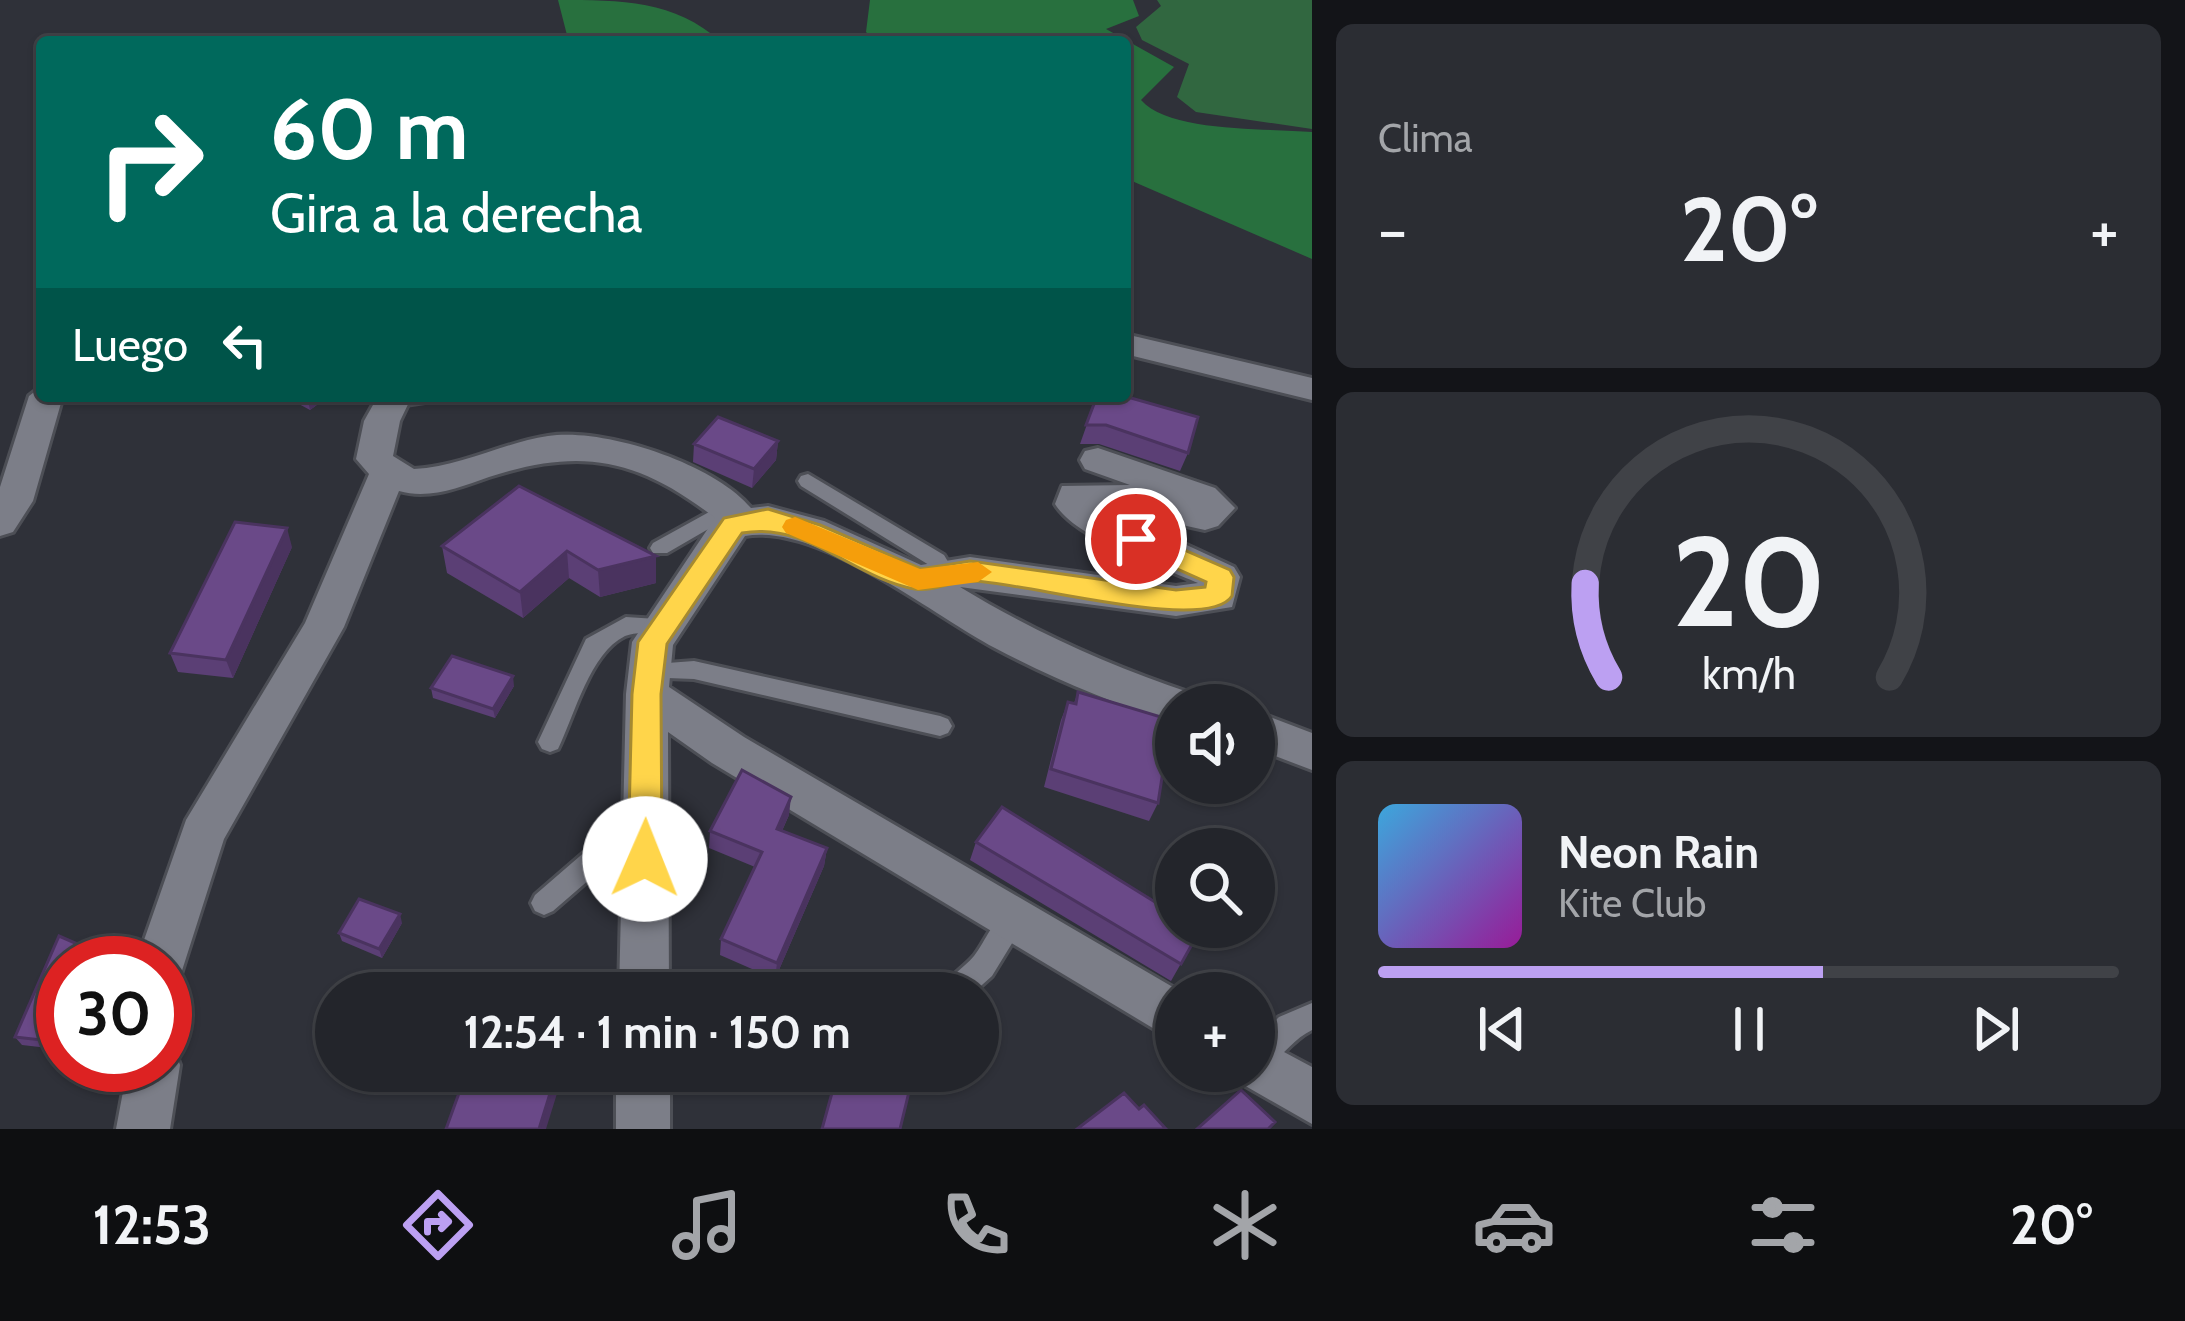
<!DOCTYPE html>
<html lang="es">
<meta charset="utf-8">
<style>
:root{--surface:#23252b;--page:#2b2d33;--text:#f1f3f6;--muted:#a3a5a9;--line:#404247;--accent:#bca0f2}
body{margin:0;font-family:Cabin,sans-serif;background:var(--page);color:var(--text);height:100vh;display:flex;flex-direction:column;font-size:45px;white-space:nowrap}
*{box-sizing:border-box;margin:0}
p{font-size:39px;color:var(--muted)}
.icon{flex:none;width:66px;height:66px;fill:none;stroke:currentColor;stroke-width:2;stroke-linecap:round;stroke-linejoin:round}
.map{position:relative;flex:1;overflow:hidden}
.drawer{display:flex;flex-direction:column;gap:24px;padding:24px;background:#131418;width:873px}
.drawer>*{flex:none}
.top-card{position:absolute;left:36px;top:36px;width:1095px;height:366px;border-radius:12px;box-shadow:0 3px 9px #0004,0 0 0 3px var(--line);background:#00695c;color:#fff;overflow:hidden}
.buttons{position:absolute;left:1155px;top:684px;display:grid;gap:24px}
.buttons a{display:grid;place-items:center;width:120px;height:120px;border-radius:50%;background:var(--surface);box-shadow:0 3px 9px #0004,0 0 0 3px var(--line);font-size:60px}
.speed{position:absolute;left:36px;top:936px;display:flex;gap:24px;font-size:60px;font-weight:700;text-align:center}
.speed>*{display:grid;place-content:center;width:156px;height:156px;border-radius:50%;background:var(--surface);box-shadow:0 3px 9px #0004,0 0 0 3px var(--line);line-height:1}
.speed .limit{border:18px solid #d22;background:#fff;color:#111}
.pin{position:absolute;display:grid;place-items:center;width:102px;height:102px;color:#fff;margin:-51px;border:6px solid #fff;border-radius:50%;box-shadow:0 3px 12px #0007}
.me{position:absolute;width:132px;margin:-66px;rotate:1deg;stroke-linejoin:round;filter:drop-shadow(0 0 9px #0008)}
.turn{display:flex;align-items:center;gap:42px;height:252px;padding:0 36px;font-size:54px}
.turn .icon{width:156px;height:156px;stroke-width:2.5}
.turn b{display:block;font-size:84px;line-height:102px}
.then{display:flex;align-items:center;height:114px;padding:0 36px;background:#0003;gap:24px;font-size:45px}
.big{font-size:90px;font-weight:800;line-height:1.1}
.drawer .card{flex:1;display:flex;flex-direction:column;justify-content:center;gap:18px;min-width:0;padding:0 42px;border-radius:18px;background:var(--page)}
.drawer .dial{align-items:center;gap:0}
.dial svg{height:312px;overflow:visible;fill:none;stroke:var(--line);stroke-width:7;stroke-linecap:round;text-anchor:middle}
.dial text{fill:var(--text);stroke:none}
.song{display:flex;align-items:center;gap:36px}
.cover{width:144px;height:144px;border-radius:18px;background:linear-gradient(135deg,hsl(200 70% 55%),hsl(300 70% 35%))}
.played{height:12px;border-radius:6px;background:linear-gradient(90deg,var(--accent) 60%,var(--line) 60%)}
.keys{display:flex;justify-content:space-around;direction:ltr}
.heat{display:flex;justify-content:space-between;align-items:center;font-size:66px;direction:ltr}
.trip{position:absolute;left:315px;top:972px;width:684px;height:120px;border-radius:60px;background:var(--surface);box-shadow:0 3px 9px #0004,0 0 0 3px var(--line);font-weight:800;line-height:120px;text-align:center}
.tab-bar{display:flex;height:192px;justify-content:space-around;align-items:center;background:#0e0f11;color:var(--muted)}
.tab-bar .icon{width:84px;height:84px}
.tab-bar .selected{color:var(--accent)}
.tab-bar b{font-size:54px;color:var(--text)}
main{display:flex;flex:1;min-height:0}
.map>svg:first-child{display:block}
.green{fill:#316740}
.forest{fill:#28703e}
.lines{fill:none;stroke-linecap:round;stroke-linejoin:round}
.service-casing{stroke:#4d4f56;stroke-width:6}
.minor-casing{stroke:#4d4f56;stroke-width:6}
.service{fill:#7c7e88;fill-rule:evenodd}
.minor{fill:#7c7e88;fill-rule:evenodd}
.wall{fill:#5b3f75}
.shaded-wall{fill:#4a335f}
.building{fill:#6a4988;stroke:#4a335f;stroke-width:3}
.route{fill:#ffd54a;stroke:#a68a30;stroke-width:3}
.slow{fill:#f59e0b}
</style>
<main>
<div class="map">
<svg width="1312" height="1129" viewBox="0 0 1312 1129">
<rect width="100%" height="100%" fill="#2f3139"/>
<path class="green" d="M1157 0H1312V129L1196 112 1177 97 1189 64 1142 40 1136 27 1161 6Z"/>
<path class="forest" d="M558 0C621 0 675 0 721 42H579L568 39Z
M870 0H1133L1139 16 1106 29 1174 67 1141 100C1170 133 1267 128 1312 132V259L1125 178V42H876L866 32Z"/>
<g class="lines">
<g class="service-casing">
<path id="service" d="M388 396H434L425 402 392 407 383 401Z
M808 474 944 555 956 575 952 581H938L929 565 801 486 798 481 801 476Z
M729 501 739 508 736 513 667 553H653L650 548 653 543Z
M626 617 672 620 675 626 672 632C657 636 639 630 625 636 590 653 575 714 558 749L550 752 542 749 538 742 586 639Z
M694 661 940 716 948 719 952 726 948 733 940 736 694 679 641 677 638 671 641 665Z
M641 808 650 811 653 819 650 827 553 911 544 915 535 911 531 903 535 895 632 811Z
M1012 910 1021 913 1025 922 992 976 973 993H940C947 977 963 969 974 956 986 941 993 917 1012 910Z
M1312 1003V1030C1289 1041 1277 1066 1254 1075L1244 1071H1254V1041L1279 1017Z"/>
</g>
<g class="minor-casing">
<path id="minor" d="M1125 334 1312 378V400L1125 354Z
M42 386V396H63L33 501 13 532 0 536V487L29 396Z
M378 396H412L400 421 393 456 414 469C460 467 502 443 548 436 604 427 715 464 751 508L768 506 824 521 921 565 970 557 1176 586 1198 583C1160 566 1076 539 1055 504L1062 486 1130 485 1085 469 1080 460 1085 451 1098 448 1215 488 1235 508 1218 526 1205 530 1109 509 1234 567 1240 577 1232 607 1176 616 960 587C1034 632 1110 666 1191 693L1197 705H1176V722C1114 705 1052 678 995 648 931 614 819 523 745 536L673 645 669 687 744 737 1183 993H1176V1042L712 763 668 732 669 993H619L626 694 632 642 715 518C638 458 581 447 489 477 460 487 429 500 399 491L344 627 224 839 179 980 165 985V963H136L186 820 305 623 369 474 356 459 364 421Z
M1254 711 1312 733V770L1254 748Z
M1254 1036 1312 1067V1124L1235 1080 1231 1071H1254Z
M165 1043 173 1046 180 1065 170 1129H116L128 1065H165Z
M616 1071H670V1129H616Z"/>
</g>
<use href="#service" class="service"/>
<use href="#minor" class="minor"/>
</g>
<path class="wall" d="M284 396H329L310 410Z
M1097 396 1188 453 1180 471 1099 444H1080Z
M778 441 776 460 752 488 693 462 694 444Z
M442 546 656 556V583L600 597 569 578 523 618 447 573Z
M292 547 233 678 178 672 170 653Z
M514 686 495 718 433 698 431 688Z
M1078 692 1158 803 1149 821 1044 787 1061 720 1068 702 1074 703Z
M789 815 782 831 827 848 824 866 775 979 720 955 721 939 755 867 709 848 710 831Z
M976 842 1200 930 1171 981 970 860Z
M402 923 382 958 342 941 339 933Z
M59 936 89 949 95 957 92 963H63V1034L57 1049 22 1045 15 1037Z
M838 1071H956L948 1092 912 1079Z"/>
<path class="shaded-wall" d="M307 396H329L310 410Z
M778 441 776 460 752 488 754 469Z
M287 528 292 547 233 678 226 660Z
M567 551 569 578 523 618 520 592Z
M656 556V583L600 597 598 570Z
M513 676 514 686 495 718 493 709Z
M791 797 789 815 775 846 777 829Z
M827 848 824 866 775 979 777 963Z
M400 914 402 923 382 958 379 949Z
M89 949 95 957 92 963H83Z
M63 1011V1034L57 1049 50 1041Z
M557 1071H564L546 1129H539Z"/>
<path class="building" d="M1097 396H1124L1198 417 1188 453 1106 425H1086Z
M718 417 778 441 754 469 694 444Z
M519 486 656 556 598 570 567 551 520 592 442 546Z
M235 522 287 528 226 660 170 653Z
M452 656 513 676 493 709 431 688Z
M1078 692 1171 720 1158 803 1051 769 1068 702 1076 704Z
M742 770 791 797 777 829 827 848 777 963 721 939 762 852 710 831Z
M1002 807 1176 915V927H1195L1200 930 1181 964 976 842Z
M359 899 400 914 379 949 339 933Z
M59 936 89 949 83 963H63V1011L50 1041 15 1037Z
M466 976 548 993H460Z
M467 1071H557L539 1129H446Z
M838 1071H914L900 1129H822Z
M937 1071H956L954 1077Z
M1241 1090 1275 1122 1268 1129H1197Z
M1124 1093 1139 1109 1144 1105 1166 1129H1077Z"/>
<path class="route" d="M768 509 820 525 921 569 970 561 1176 590 1205 587 1206 582 1126 546 1122 539 1136 529 1230 570 1234 577 1232 596C1207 635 1017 580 970 581 952 581 932 592 915 589 853 578 808 521 742 533L667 644 661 694 662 859 657 869 645 873 633 869 628 859 632 694 638 642 724 518Z"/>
<path class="slow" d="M795 517 920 569 978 562 992 572 978 582 918 590 786 533 782 527 786 520Z"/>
</svg>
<div class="buttons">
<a><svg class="icon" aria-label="sound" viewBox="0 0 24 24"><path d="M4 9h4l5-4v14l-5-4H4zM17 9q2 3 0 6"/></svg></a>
<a><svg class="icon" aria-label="search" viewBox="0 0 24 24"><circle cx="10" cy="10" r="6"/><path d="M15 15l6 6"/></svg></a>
<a>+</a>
</div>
<div class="speed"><div class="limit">30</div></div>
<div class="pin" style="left:1136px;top:539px;background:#d93025"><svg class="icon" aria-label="arrive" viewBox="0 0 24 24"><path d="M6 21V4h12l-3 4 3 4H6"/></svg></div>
<svg class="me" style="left:645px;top:859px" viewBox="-20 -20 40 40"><circle r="19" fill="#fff"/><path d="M0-13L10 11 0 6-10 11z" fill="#ffd54a"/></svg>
<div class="trip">12:54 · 1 min · 150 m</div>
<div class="top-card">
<div class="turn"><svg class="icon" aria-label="right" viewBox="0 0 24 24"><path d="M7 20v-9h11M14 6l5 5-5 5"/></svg><div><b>60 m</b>Gira a la derecha</div></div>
<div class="then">Luego<svg class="icon" aria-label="left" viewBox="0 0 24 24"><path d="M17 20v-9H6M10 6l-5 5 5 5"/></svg></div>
</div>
</div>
<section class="drawer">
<div class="card"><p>Clima</p>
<div class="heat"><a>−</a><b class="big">20°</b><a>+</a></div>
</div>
<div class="card dial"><svg viewBox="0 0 100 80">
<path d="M14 69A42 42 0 1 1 86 69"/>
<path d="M14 69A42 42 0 0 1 8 45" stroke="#bca0f2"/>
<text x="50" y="56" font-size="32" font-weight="700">20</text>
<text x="50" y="72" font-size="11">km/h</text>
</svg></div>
<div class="card">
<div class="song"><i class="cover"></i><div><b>Neon Rain</b><p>Kite Club</p></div></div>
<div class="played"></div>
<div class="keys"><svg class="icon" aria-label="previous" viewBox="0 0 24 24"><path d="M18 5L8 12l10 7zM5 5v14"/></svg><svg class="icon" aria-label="pause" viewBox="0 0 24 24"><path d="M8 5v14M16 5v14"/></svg><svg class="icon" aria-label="next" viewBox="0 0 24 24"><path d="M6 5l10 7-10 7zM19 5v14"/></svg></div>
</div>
</section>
</main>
<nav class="tab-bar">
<b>12:53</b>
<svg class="icon selected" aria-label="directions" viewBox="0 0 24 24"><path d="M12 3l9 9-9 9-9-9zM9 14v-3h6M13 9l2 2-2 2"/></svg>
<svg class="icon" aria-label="music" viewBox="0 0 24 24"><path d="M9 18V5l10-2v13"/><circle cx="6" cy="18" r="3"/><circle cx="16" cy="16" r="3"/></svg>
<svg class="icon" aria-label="phone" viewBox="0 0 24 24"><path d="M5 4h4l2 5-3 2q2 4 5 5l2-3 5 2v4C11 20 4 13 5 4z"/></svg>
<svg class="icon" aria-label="climate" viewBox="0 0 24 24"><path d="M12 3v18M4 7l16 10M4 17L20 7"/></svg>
<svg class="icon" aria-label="car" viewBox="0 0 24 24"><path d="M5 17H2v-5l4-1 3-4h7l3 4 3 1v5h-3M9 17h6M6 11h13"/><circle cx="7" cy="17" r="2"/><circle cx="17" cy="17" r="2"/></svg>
<svg class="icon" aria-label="filters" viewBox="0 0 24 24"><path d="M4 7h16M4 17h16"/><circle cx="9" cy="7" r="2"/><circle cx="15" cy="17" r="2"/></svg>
<b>20°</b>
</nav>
